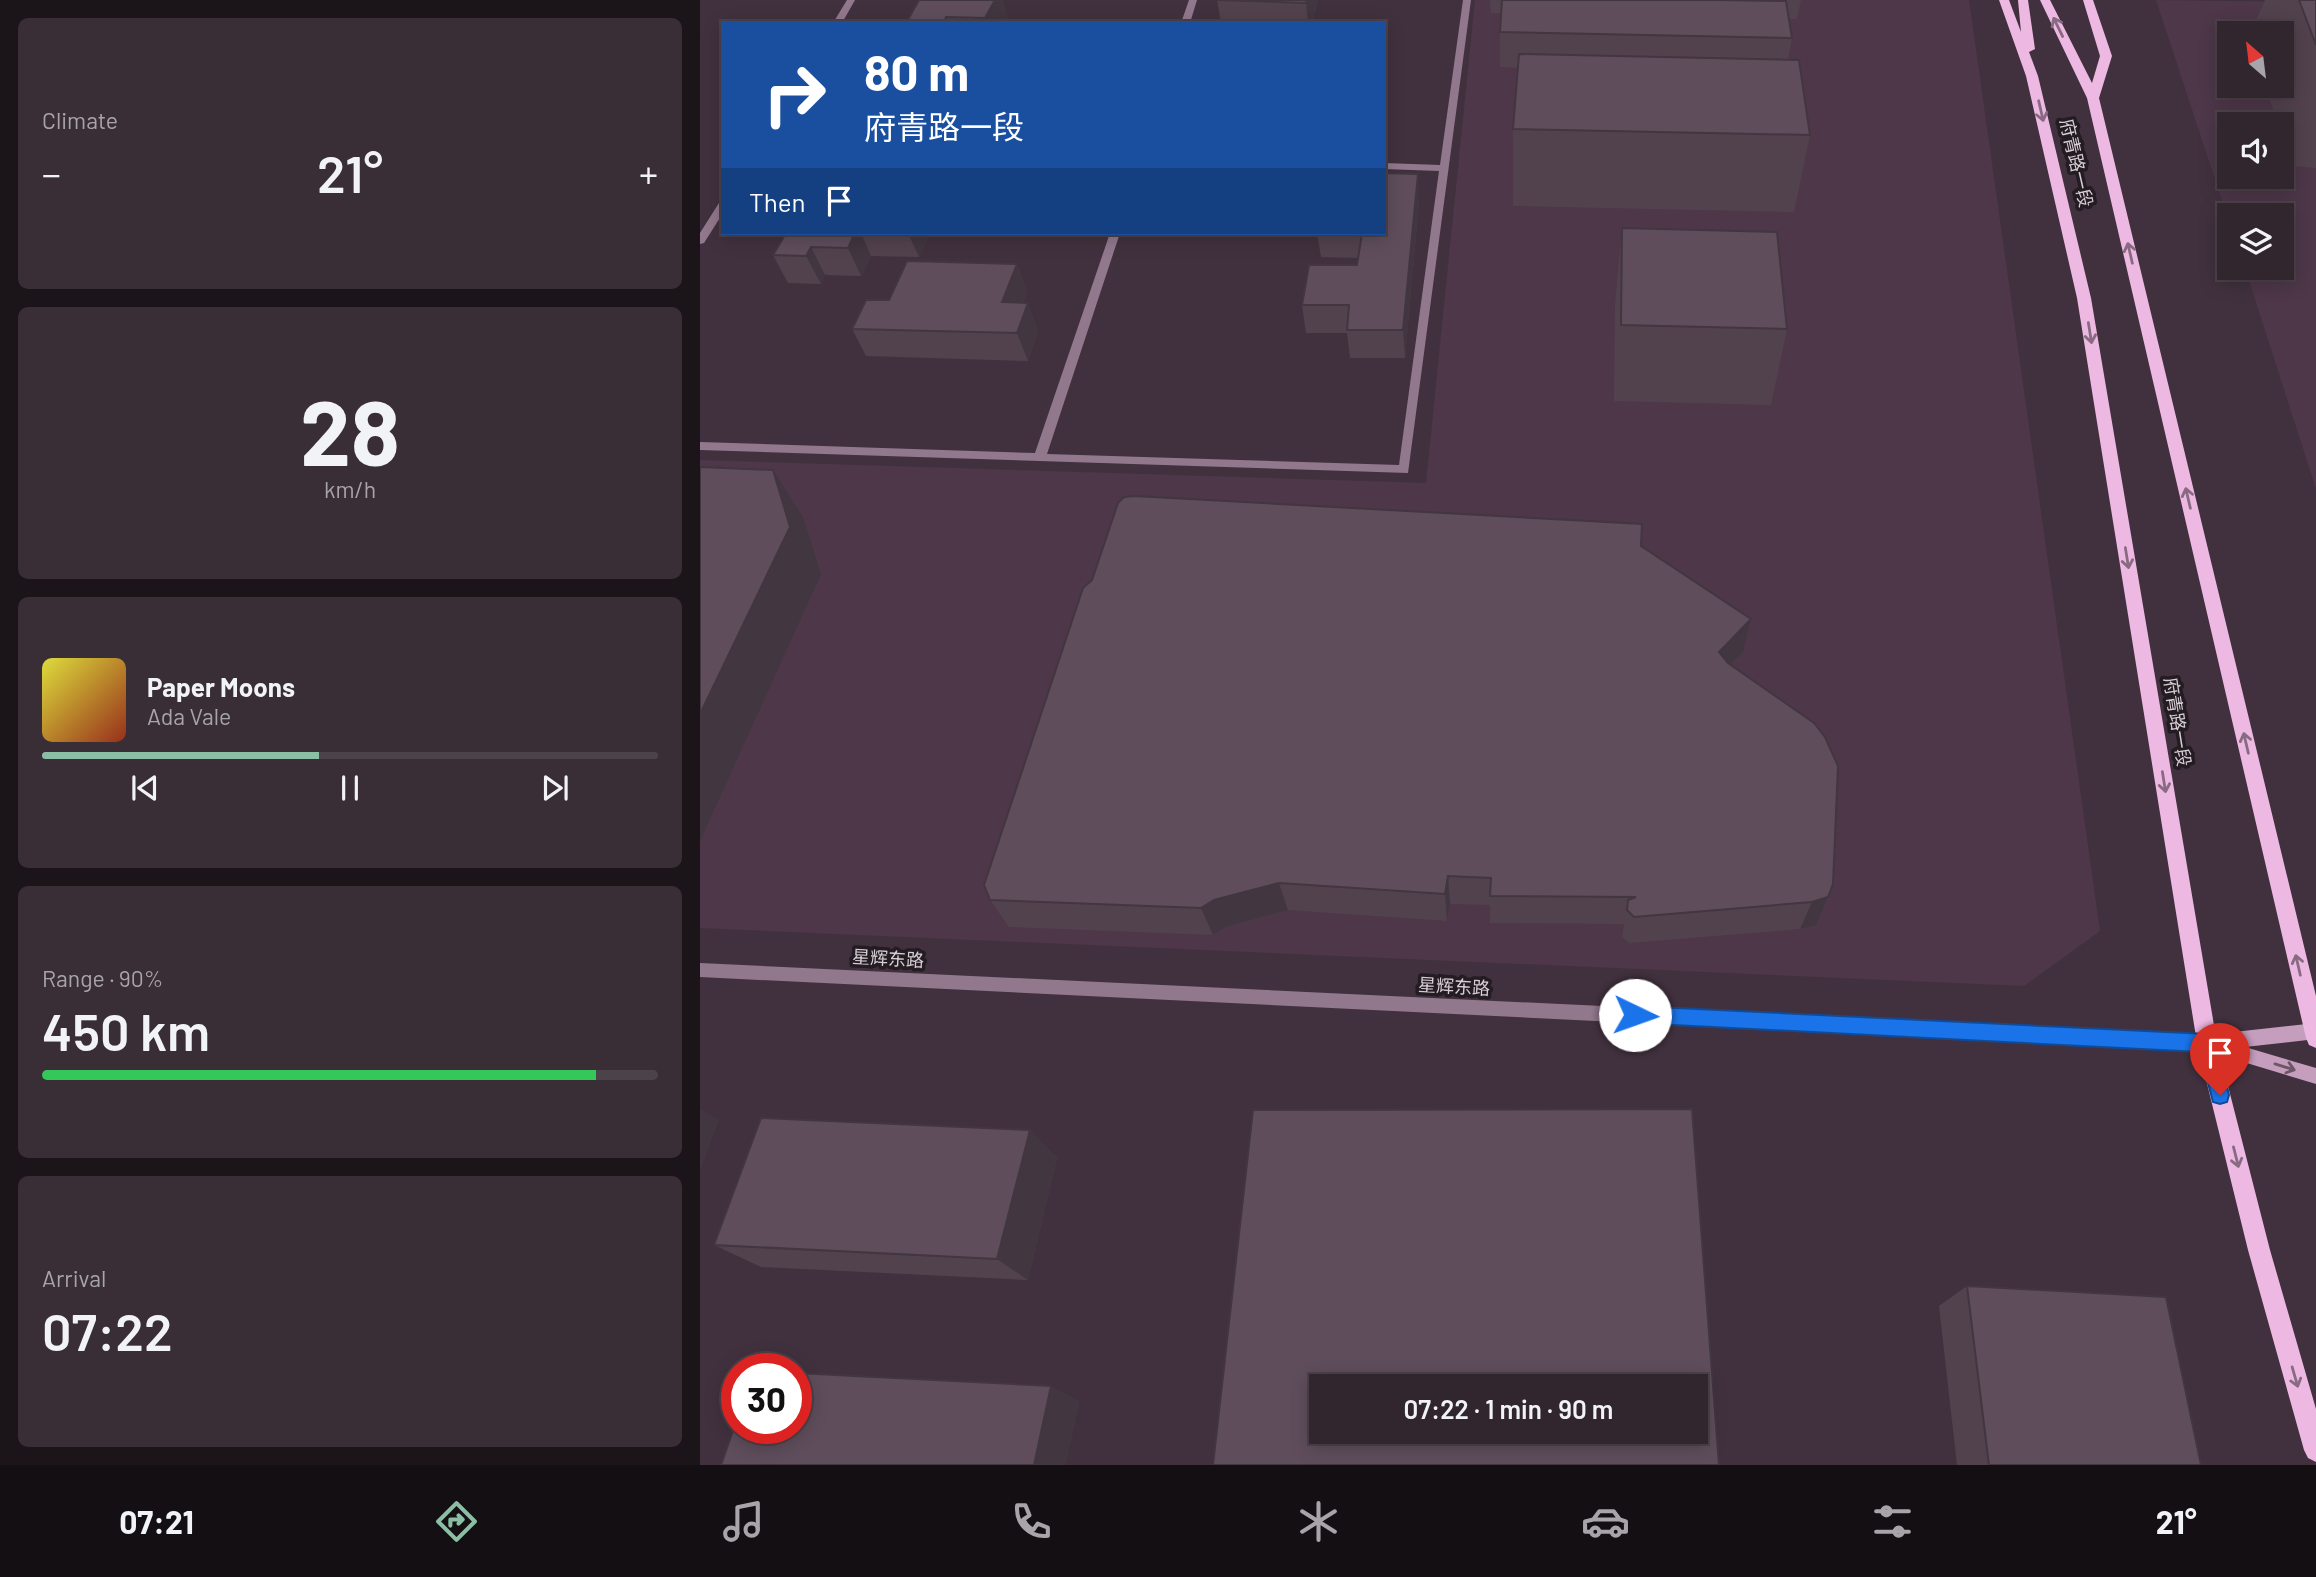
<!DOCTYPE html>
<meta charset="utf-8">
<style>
:root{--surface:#31252e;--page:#392d36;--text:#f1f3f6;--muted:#a8a5aa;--line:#4c424a;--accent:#8abfa5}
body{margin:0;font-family:Barlow,"Noto Sans SC",sans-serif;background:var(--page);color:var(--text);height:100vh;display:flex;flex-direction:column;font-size:26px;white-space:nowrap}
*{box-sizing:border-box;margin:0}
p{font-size:23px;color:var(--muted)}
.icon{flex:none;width:38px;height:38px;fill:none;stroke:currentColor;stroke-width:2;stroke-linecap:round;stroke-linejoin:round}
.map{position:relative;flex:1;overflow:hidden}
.details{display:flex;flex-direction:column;gap:18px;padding:18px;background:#1b1419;width:700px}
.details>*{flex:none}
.banner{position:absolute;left:21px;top:21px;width:665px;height:214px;border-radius:0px;box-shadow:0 4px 18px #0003,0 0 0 2px var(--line);background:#1a4fa0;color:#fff;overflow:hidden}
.needle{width:46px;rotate:332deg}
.fabs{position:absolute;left:1517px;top:21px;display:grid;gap:14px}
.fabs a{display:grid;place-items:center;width:77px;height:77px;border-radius:0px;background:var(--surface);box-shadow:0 4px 18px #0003,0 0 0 2px var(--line);font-size:35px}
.speed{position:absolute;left:21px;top:1353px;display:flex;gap:14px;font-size:35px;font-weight:700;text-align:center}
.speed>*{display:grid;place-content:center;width:91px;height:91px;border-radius:50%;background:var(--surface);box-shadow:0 4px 18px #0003,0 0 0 2px var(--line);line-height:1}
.speed .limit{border:10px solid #d22;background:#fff;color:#111}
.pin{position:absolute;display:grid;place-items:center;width:60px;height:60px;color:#fff;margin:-72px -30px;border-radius:50% 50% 50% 0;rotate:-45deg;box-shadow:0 0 7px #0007}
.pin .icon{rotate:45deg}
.me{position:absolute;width:77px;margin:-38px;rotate:93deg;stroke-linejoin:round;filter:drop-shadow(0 0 5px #0008)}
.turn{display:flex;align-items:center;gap:24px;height:147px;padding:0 28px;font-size:32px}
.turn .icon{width:91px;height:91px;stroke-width:2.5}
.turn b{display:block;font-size:49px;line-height:60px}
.then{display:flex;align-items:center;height:66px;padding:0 28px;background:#0003;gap:14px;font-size:26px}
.big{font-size:52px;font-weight:600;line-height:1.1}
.details .card{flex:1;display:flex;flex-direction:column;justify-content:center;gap:10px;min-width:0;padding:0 24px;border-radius:10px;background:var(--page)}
.details .dial{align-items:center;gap:0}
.dial b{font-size:91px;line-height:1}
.song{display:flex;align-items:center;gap:21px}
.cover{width:84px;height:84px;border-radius:10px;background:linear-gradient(135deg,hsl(60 70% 55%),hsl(10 70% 35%))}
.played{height:7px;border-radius:4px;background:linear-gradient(90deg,var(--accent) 45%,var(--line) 45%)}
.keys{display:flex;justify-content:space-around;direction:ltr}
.heat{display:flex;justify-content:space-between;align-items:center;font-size:38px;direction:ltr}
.charge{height:10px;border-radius:5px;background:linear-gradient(90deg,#34c759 90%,var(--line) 0)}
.trip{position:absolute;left:609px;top:1374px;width:399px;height:70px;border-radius:0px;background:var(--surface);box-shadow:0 4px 18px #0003,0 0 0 2px var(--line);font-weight:600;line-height:70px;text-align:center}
.menu{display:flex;height:112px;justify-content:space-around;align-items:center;background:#140f12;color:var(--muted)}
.menu .icon{width:49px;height:49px}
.menu .current{color:var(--accent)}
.menu b{font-size:32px;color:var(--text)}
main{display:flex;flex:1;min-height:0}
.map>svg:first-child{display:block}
.built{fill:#4d3749;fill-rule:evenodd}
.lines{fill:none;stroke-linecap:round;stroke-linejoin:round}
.pedestrian{fill:#92788d;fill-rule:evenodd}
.minor{fill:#92788d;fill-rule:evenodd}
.secondary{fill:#c59dbd;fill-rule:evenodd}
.primary{fill:#edb9e3;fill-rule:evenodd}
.wall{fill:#52424e}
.shaded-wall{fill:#423640}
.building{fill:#5f4d5b;stroke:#423640;stroke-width:2;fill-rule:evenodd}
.oneway{stroke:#886a82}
.oneway2{stroke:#6c5668}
.route{fill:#1a73e8;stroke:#114b97;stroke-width:2}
.labels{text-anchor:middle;stroke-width:7;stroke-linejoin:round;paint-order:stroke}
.street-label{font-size:18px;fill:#d8ced6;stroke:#231c22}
</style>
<main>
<section class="details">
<div class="card"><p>Climate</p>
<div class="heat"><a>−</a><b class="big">21°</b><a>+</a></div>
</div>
<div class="card dial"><b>28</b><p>km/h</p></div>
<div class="card">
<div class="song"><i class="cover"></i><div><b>Paper Moons</b><p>Ada Vale</p></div></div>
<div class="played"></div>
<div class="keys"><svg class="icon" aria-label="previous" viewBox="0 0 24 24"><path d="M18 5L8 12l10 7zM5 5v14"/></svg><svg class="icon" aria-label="pause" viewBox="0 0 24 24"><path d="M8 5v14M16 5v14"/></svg><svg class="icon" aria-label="next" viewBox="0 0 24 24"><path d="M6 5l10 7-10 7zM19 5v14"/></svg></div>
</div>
<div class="card"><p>Range · 90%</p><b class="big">450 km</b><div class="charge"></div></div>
<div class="card"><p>Arrival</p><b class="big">07:22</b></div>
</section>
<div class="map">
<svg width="1616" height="1465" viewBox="0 0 1616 1465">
<rect width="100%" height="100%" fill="#41313e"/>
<path class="built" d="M775 0H1269L1400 931 1324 986 0 928V460L726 483Z
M1456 0 1616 2V489L1545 268H1582V215H1530L1529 222ZM1530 33H1582V86H1530ZM1530 124H1582V177H1530Z"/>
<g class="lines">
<path class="pedestrian" d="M489 0H497L490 23H481Z
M763 0H771L708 473 0 450V442L335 453 410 233H420L347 454 699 465 739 171 684 169V163L740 165Z"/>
<path class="minor" d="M147 0H155L142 23H133Z
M23 202V213L4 243 0 244V233L19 203Z
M0 963 1507 1035 1513 1037 1515 1043 1513 1049 1507 1051 0 977Z"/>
<path class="secondary" d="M1616 1023V1039L1545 1047 1616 1068V1084L1507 1051 1501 1049 1499 1043 1501 1037 1507 1035Z"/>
<path class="primary" d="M1299 0H1309L1321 32 1318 0H1328L1335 49 1329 52 1338 76 1391 298 1517 1043 1570 1250 1616 1409V1462L1608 1458 1604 1450 1548 1250 1497 1043 1377 298 1326 76Z
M1340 0H1350L1392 83 1400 56 1383 0H1393L1412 56 1399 98 1616 996V1048L1609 1045 1606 1038 1387 98Z"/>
</g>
<path class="wall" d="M219 0 308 18 306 23H206Z
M517 0H618L612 23H521Z
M790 0H1101L1097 19H1089L1092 38 1088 60 1110 135 1094 212 813 206V129L818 68 800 67V32L801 13H791Z
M1565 0H1616V168L1592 166 1582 137V124H1578L1565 86H1582V33H1550Z
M719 202 705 358H650L647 333H606L602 305 657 265 658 258 621 257 617 233H684Z
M922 228 1087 329 1071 405 914 401 915 305Z
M86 233H230L219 257 171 256 161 276 125 275 121 284 88 283 73 255Z
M317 264 327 292 323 303H328L338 331 328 361 166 356 152 329 189 300Z
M941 546 1051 619 1043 652 1031 665 1128 897 1116 925 1100 929 929 943 922 937 924 924 790 923V905L750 904 747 921 588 910 525 927 513 935 309 927 290 900Z
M330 1130 357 1158 328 1280 61 1267 14 1245Z
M1267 1286 1501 1465H1257L1239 1306Z"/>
<path class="shaded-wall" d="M295 0H303L308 18 306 23H287L285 18Z
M607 0H618L612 23H608L606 3Z
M718 174 719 202 705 358 703 330Z
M155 233H161L171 256 161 276 148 248Z
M208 233H230L219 257Z
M111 247 125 275 121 284 106 256Z
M317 264 327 292 312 330 302 302Z
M328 303 338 331 328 361 317 333Z
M73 470 103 517 121 574 0 841V714Z
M1051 619 1043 652 1012 684 1019 652Z
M748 876 750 904 747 921 745 894Z
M579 883 588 910 525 927 513 935 501 908 514 900Z
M1128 897 1116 925 1100 929 1112 902Z
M0 1108 19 1120 0 1171Z
M330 1130 357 1158 328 1280 297 1259Z
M351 1386 380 1401 366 1465H334Z"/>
<path class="building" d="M219 0H295L285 18 246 17 244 23H206Z
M517 0H607L606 3Z
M802 0H1019L1086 1 1092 38 800 32Z
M1599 0H1616V45Z
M819 54 1099 60 1110 135 813 129Z
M684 173 718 174 703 330H647L649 305H602L609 265H657L662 233H684Z
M922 228 1077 232 1087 329 921 325Z
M86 233H155L148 248 111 247 106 256 73 255Z
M207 261 317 264 302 302 328 303 317 333 152 329 166 300H189Z
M0 467 73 470 90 527 0 714Z
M434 496 942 524 941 546 1051 619 1019 652 1028 663 1114 723 1125 737 1138 766 1133 884 1128 897 1112 902 934 917 927 910 928 900 936 897 790 896 791 878 748 876 745 894 579 883 514 900 501 908 290 900 284 885 383 588 392 580 418 503 424 497Z
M992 1109 1019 1465H513L553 1110ZM621 1386H996V1432H621Z
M61 1118 330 1130 297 1259 14 1245Z
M1267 1286 1466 1297 1501 1465H1289Z
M96 1373 351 1386 334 1465H21L37 1419V1428H96Z"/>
<defs><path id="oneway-shaft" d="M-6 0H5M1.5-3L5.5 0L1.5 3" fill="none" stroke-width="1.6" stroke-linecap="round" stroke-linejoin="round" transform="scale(1.75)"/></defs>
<g class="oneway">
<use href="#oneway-shaft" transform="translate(1358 27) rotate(-116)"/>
<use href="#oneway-shaft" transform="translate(1341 111) rotate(77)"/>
<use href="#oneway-shaft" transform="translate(1430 253) rotate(-103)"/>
<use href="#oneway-shaft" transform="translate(1390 333) rotate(81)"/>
<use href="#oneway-shaft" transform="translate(1488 498) rotate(-103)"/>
<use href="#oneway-shaft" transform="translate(1427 558) rotate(81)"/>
<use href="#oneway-shaft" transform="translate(1546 743) rotate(-103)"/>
<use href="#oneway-shaft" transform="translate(1464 782) rotate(81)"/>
<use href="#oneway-shaft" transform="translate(1598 965) rotate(-103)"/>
<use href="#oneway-shaft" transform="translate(1536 1157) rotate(76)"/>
<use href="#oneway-shaft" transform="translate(1595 1377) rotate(74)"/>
</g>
<use class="oneway2" href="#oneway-shaft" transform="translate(1585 1067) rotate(17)"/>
<path class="route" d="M935 1006 1507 1034 1513 1037 1516 1043 1529 1095 1527 1102 1520 1104 1513 1102 1500 1052 935 1023 928 1021 926 1015 928 1009Z"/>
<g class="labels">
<g class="street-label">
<text transform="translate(1376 163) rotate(77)" y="6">府青路一段</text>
<text transform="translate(1477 722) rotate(81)" y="6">府青路一段</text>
<text transform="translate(188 959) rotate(3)" y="6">星辉东路</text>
<text transform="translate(754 987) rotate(3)" y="6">星辉东路</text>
</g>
</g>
</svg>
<div class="fabs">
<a><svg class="needle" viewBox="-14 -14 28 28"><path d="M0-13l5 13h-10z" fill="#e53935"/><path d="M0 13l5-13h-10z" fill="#a8a5aa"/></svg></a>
<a><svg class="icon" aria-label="sound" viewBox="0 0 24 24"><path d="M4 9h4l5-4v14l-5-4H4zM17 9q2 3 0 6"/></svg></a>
<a><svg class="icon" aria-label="layers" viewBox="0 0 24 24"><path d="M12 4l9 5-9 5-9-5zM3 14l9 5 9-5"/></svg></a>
</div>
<div class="speed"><div class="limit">30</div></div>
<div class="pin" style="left:1520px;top:1095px;background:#d93025"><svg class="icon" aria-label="arrive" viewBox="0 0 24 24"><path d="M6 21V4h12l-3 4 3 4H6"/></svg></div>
<svg class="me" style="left:935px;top:1015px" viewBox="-20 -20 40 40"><circle r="19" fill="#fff"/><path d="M0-13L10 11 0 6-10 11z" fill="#1a73e8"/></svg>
<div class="trip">07:22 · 1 min · 90 m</div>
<div class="banner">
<div class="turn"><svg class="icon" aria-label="right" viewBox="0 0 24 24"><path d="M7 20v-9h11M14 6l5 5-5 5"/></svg><div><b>80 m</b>府青路一段</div></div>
<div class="then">Then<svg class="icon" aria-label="arrive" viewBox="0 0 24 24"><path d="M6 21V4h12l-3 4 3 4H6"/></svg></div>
</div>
</div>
</main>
<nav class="menu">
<b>07:21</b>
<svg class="icon current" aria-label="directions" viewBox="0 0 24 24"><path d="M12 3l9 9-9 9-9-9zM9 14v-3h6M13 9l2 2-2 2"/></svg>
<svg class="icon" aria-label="music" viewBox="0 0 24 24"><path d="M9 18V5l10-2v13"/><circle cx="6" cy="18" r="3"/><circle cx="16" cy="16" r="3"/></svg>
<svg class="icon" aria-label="phone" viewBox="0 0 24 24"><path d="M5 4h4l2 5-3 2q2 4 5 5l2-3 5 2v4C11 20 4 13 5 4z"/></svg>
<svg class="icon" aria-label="climate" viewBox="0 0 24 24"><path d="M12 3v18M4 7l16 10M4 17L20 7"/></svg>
<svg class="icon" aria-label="car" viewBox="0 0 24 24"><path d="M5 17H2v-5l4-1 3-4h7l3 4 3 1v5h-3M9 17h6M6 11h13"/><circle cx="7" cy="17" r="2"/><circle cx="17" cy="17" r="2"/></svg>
<svg class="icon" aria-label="filters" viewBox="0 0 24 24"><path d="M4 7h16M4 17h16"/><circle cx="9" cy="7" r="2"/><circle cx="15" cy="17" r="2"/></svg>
<b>21°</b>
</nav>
